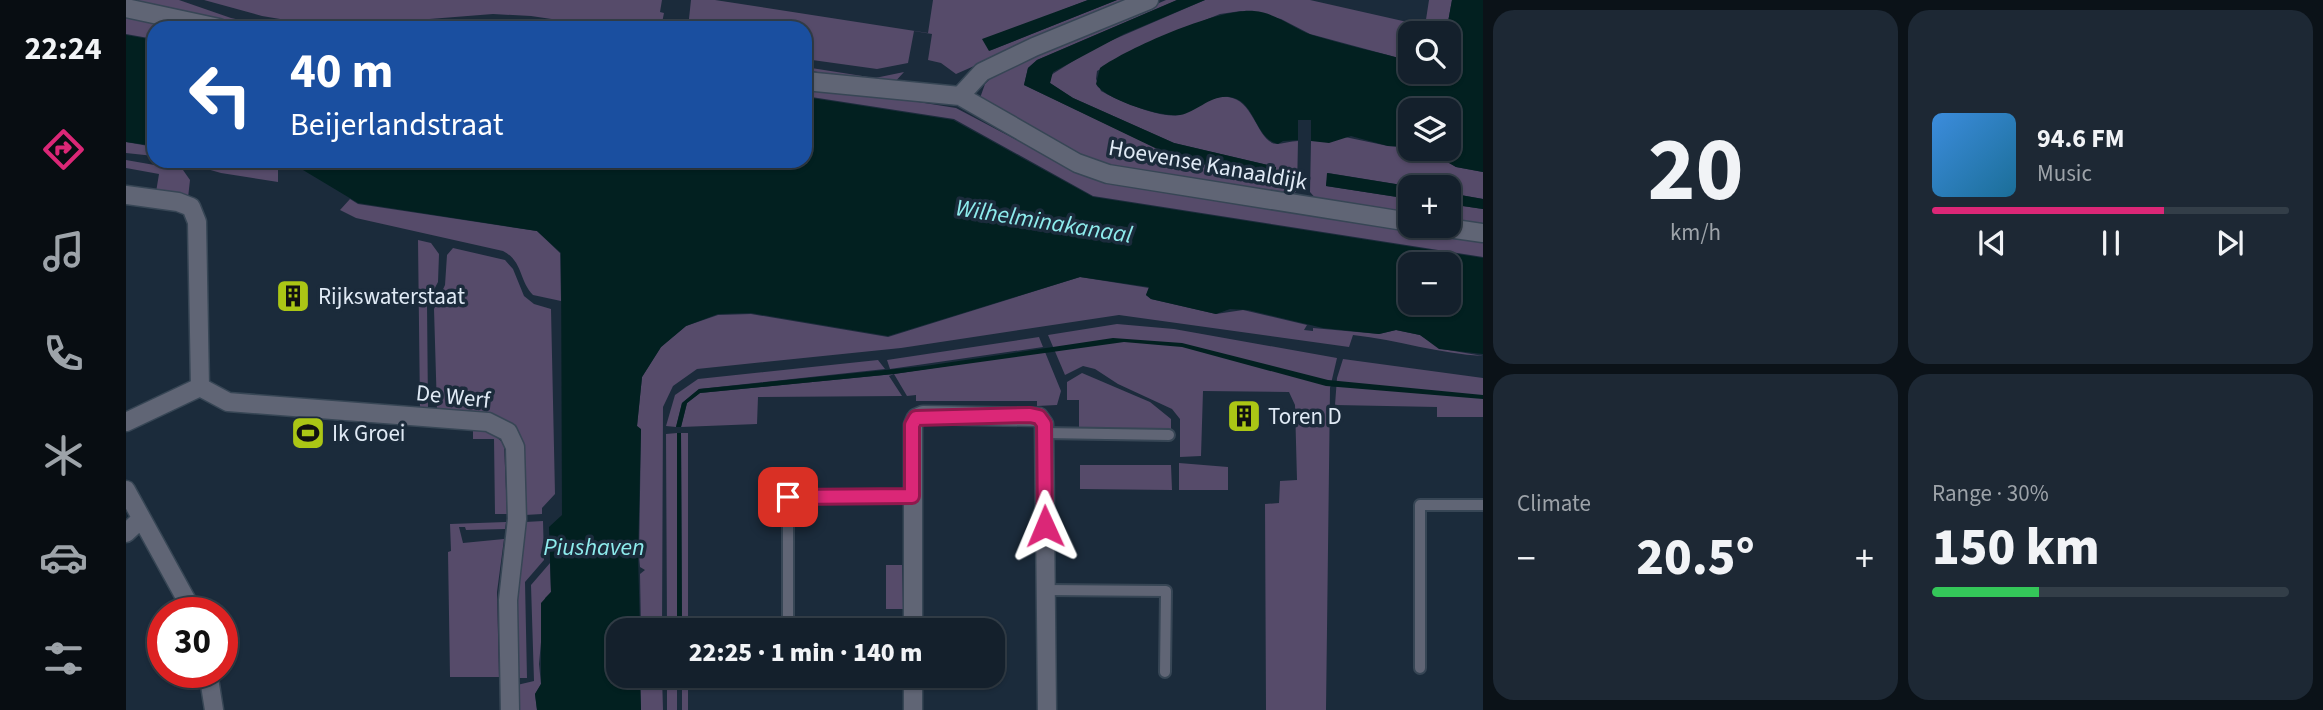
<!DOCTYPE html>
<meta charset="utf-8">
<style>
:root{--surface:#14202c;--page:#1d2834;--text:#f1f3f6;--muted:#9da3a9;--line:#333e48;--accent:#db2777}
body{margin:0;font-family:"Source Sans 3",sans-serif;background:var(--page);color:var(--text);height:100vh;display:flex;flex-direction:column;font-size:26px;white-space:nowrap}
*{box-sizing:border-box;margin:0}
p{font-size:23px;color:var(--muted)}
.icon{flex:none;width:38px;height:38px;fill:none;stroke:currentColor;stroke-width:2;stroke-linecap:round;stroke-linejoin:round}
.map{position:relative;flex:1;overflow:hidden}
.details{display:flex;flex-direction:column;gap:10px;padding:10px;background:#0b1218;width:840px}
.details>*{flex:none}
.guide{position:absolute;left:21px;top:21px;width:665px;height:147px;border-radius:21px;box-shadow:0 2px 5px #0004,0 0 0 2px var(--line);background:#1a4fa0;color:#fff;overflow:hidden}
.fabs{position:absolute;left:1272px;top:21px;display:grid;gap:14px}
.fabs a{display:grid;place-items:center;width:63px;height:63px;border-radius:14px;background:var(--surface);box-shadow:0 2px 5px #0004,0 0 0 2px var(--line);font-size:35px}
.speed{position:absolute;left:21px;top:597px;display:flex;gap:14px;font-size:35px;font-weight:700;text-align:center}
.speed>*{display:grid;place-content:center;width:91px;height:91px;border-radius:50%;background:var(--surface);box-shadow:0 2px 5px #0004,0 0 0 2px var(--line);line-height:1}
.speed .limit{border:10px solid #d22;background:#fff;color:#111}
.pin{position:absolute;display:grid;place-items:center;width:60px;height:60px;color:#fff;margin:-30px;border-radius:14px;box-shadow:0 4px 10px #0006}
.me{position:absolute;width:77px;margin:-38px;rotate:359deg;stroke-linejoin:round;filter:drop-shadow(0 0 5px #0008)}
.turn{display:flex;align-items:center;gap:24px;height:147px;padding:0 28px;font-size:32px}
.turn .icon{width:91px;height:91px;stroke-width:2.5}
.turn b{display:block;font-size:49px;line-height:60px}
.big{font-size:52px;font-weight:800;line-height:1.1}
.details .card{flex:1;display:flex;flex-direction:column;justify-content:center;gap:10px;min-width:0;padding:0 24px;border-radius:21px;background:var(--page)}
.details .dial{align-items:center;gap:0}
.dial b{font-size:91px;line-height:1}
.song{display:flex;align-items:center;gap:21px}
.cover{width:84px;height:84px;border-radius:10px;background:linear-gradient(135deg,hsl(210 70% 55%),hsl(200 70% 35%))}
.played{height:7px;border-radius:4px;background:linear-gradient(90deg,var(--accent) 65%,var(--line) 65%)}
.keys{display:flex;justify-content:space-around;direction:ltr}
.heat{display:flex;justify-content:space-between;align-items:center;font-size:38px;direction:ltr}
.charge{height:10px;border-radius:5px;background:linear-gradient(90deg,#34c759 30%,var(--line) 0)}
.details .tiles{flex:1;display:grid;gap:10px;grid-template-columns:repeat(2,1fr)}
.trip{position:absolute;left:480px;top:618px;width:399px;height:70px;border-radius:21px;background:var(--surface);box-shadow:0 2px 5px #0004,0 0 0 2px var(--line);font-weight:800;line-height:70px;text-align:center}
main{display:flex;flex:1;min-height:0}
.tab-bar{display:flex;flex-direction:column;width:126px;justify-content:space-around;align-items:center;background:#080d12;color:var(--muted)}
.tab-bar .icon{width:49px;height:49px}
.tab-bar .active{color:var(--accent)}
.tab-bar b{font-size:32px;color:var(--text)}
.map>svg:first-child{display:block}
.green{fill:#564b6a}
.water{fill:#022020;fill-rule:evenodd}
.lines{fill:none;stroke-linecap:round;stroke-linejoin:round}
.service-casing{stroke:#374655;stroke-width:14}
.minor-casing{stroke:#374655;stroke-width:21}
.service{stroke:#606575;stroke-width:10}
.minor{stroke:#606575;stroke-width:18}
.route-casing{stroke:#8e194d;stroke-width:18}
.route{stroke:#db2777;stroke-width:12}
.labels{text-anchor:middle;stroke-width:7;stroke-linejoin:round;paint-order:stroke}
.street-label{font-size:23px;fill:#e0eaf5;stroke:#1b2b3b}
.poi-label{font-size:23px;fill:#e0eaf5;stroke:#1b2b3b;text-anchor:start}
.water-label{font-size:24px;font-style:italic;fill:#8eeced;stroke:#1b2b3b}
</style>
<main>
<nav class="tab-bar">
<b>22:24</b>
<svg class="icon active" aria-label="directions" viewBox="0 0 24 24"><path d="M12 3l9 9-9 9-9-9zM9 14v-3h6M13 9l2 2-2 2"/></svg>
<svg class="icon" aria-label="music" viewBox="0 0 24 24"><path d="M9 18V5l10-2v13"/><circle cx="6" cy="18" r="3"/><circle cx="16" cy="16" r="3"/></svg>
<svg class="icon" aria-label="phone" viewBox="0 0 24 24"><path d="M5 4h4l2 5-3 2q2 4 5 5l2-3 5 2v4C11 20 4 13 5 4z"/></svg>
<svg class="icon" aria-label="climate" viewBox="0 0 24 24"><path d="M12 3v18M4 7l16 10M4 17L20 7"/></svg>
<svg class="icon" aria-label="car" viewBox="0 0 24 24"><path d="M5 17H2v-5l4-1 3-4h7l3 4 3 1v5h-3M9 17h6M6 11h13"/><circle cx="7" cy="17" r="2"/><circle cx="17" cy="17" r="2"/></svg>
<svg class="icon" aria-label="filters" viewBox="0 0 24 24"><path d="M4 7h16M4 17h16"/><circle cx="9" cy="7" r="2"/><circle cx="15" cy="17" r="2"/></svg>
</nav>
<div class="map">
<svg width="1357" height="710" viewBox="0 0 1357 710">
<rect width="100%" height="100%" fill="#1b2b3b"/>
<path class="green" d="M0 0H53L105 18 152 28 48 12Z
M78 0H536L534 12 538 13 535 28H487L405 16 367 14 202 27 136 16Z
M565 0H589L802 33 807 0H962L936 10 863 51 991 0H999L830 74 815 63 802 60 806 34 788 31 782 63 751 69 679 59V28H562Z
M1040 0H1051L911 60 902 68 898 85 1064 164 1150 167 1048 143 947 98 924 83 925 75 968 48 1079 0H1184L1299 26 1303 0H1326L1320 33H1284V61L1184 34 1155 19 1115 11 1094 14 1013 47 971 71 970 79 975 91C991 100 1035 119 1052 115 1069 111 1084 94 1102 97 1129 100 1131 143 1151 144 1156 144 1165 141 1172 141L1171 190 1166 196 980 165 958 157 854 98 859 84 870 73Z
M0 18 56 28H28V39L0 34Z
M367 23 434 28 365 25 301 28Z
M679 67 749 78 778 72 767 84 679 70Z
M679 84 830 108 925 158 978 181 1357 242V257L967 196 828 119 679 96Z
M1219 137 1262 146 1301 149 1330 167 1357 172V199L1323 193V187H1288L1202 173 1200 186 1284 199V215L1191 200 1184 192 1185 141Z
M0 142 28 147V156L0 153Z
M0 160 57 170 64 180 62 198 30 192 33 174 0 168Z
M53 161H114L152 167V182L95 173Z
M224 199 232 204 411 231 434 253 435 301 407 295C393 281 397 261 377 251L230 218 214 210Z
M1323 204 1357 209V226L1323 221Z
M292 240 305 243 313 254 312 282 301 303 302 409H294Z
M327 248 379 260 387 269 398 296 408 304 425 309 429 494 416 508V514L399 515C396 424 409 418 311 410L308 309 319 285 321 255Z
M954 277 1023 288 1020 295 1025 299 1090 314 1117 310 1181 325 1178 330 1187 331V328L1253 334 1270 330 1294 335 1316 349 1357 356C1314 354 1272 340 1227 335L1223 347 993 315 775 348 571 369 547 386 537 407 536 630H515L514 574 519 570 514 567 513 556 515 430 511 426 516 377 535 347 560 326 592 315 625 314 762 337Z
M991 324 1048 329 1211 358 1204 388 1200 710H1140L1139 504 1153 503 1154 481 1171 480 1169 405 1163 392 1077 391 1075 456 1054 457V419L1046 409 992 384 969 369 957 366 939 375 922 335Z
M913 337 917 347 764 369 761 360Z
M914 352H919L935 391 931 405 911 406V401H790V395L781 396 768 374 763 376 776 396 632 397 631 424 555 427 561 403 574 393 768 374Z
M1217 359 1357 378V417H1311V407L1209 405 1211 378Z
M752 360 759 369 573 389 556 403 550 427 540 426 549 395 572 379Z
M956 373 1024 402 1045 419V430L953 429V400H941V382Z
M347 430 365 432 378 444 381 514H369L368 439H347Z
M551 433V630H541L540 434Z
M555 433H562V630H556Z
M1053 463 1102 467V490H1053Z
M954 465H1045L1046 490 954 489Z
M417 521 418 560 399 582 401 678H391L390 589 399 522Z
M380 522 379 529 340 530 339 527H333L337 543 378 539 371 592 373 677H324L322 552 325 551 324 524Z
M424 563 425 592 419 598 413 664 415 684 409 694 411 710H392L391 685 408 681 405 585Z
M760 565H776L777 609H760Z
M514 676H536L537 710H515Z
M541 676H551V710H541Z
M556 676H562V710H556Z"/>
<path class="water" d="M962 0H991L863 51 856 39Z
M1051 0H1079L998 34 927 72 924 83 947 98 1048 143 1150 167 1149 177 1054 160 898 85 902 68 911 60Z
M1326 0H1357V172L1330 167 1298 149H1323V110H1284V147L1262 146 1225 136 1203 143 1185 141V120H1172V140L1157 141 1152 144C1128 138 1130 101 1104 97 1085 94 1071 112 1054 115 1036 118 978 99 970 84L974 68C1004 47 1093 8 1128 11 1151 13 1166 28 1186 35 1218 45 1252 52 1284 61V72H1323V33H1320Z
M0 35 28 40V146L0 142Z
M679 97 827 120 967 197 1357 258V354L1313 349 1294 335 1270 330 1253 334 1197 328 1122 310 1104 309 1090 314 1025 299 1020 295 1023 287 954 277 762 336 625 313 592 314 560 326 535 347 516 377 511 426 515 429 512 556 514 630H492V676H514L515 710H411L409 694 415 684V603L425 592 423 527 436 515 435 253 411 231 232 203 177 170 126 161H679ZM1284 264H1323V303H1284Z
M1201 173 1288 187H1284V199L1200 186Z
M1323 193 1357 199V209L1323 204Z
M987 338 1056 343 1202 380 1357 395V399L1200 386 1056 347 998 342 768 374 574 393 561 403 555 427H550L556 403 573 389 799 366Z
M551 433H555L556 630H551Z"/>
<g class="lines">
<g class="service-casing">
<path id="service" d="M918 433 1043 435
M920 590 1040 591 1039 672
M662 630V497L786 496
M1294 668V505H1357"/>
</g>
<g class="minor-casing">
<path id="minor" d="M0 8 93 28
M679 81 834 96 951 163 982 174 1284 222
M834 96 856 72 908 47 1023 0
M0 195 52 202 65 207 71 222 74 387 0 422
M1308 226 1357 233
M74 387 102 402 362 422 382 432 389 447 391 519 382 600 384 710
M0 490 67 612
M0 533 15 519
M787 630V425L790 418 797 415 913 417 918 424 921 710
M82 672 88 710
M787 676V710"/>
</g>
<use href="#service" class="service"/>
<use href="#minor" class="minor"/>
</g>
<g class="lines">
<g class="route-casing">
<path id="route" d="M662 497 786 496V425L790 418 904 415 913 417 918 424 919 526"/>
</g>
<use href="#route" class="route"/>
</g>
<defs>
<g id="building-square" transform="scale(1.75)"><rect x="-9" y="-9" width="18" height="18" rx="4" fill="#abc615" stroke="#1b2b3b"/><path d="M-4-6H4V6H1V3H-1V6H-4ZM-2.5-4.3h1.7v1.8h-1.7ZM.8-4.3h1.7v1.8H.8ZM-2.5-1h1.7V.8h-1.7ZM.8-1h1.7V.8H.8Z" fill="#111"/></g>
<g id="stadium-square" transform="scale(1.75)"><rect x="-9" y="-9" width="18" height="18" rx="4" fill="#abc615" stroke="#1b2b3b"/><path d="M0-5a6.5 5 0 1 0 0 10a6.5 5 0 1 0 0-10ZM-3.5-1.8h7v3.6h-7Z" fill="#111"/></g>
</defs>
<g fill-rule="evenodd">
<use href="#building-square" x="167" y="296"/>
<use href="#building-square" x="1118" y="416"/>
<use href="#stadium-square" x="182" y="433"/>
</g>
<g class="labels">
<g class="street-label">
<text transform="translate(1082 164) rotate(10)" y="8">Hoevense Kanaaldijk</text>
<text transform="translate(327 396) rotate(6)" y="8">De Werf</text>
</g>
<g class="poi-label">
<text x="192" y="304">Rijkswaterstaat</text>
<text x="1142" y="424">Toren D</text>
<text x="206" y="441">Ik Groei</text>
</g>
<g class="water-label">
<text transform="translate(918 221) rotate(9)" y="8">Wilhelminakanaal</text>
<text x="468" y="555">Piushaven</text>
</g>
</g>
</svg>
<div class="fabs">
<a><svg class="icon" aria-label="search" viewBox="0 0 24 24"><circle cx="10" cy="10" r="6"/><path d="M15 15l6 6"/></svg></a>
<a><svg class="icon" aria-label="layers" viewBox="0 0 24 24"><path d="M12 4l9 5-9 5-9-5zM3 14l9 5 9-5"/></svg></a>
<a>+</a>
<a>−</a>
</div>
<div class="speed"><div class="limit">30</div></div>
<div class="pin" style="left:662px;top:497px;background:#d93025"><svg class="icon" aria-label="arrive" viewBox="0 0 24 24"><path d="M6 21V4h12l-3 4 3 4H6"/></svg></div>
<svg class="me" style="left:919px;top:526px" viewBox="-20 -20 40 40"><path d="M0-17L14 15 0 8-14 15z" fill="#db2777" stroke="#fff" stroke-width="4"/></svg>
<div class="trip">22:25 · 1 min · 140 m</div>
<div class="guide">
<div class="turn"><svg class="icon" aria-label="left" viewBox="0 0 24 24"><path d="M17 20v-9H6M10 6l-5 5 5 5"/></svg><div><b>40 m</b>Beijerlandstraat</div></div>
</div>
</div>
<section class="details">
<div class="tiles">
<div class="card dial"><b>20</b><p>km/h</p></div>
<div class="card">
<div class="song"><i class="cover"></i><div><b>94.6 FM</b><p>Music</p></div></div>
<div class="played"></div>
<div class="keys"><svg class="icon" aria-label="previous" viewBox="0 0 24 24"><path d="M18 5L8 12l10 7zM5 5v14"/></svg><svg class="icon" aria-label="pause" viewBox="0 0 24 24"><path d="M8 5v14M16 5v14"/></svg><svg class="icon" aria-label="next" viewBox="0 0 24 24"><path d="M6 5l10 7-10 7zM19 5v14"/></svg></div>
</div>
<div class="card"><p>Climate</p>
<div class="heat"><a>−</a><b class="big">20.5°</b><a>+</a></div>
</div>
<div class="card"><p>Range · 30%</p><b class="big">150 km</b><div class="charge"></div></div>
</div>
</section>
</main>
